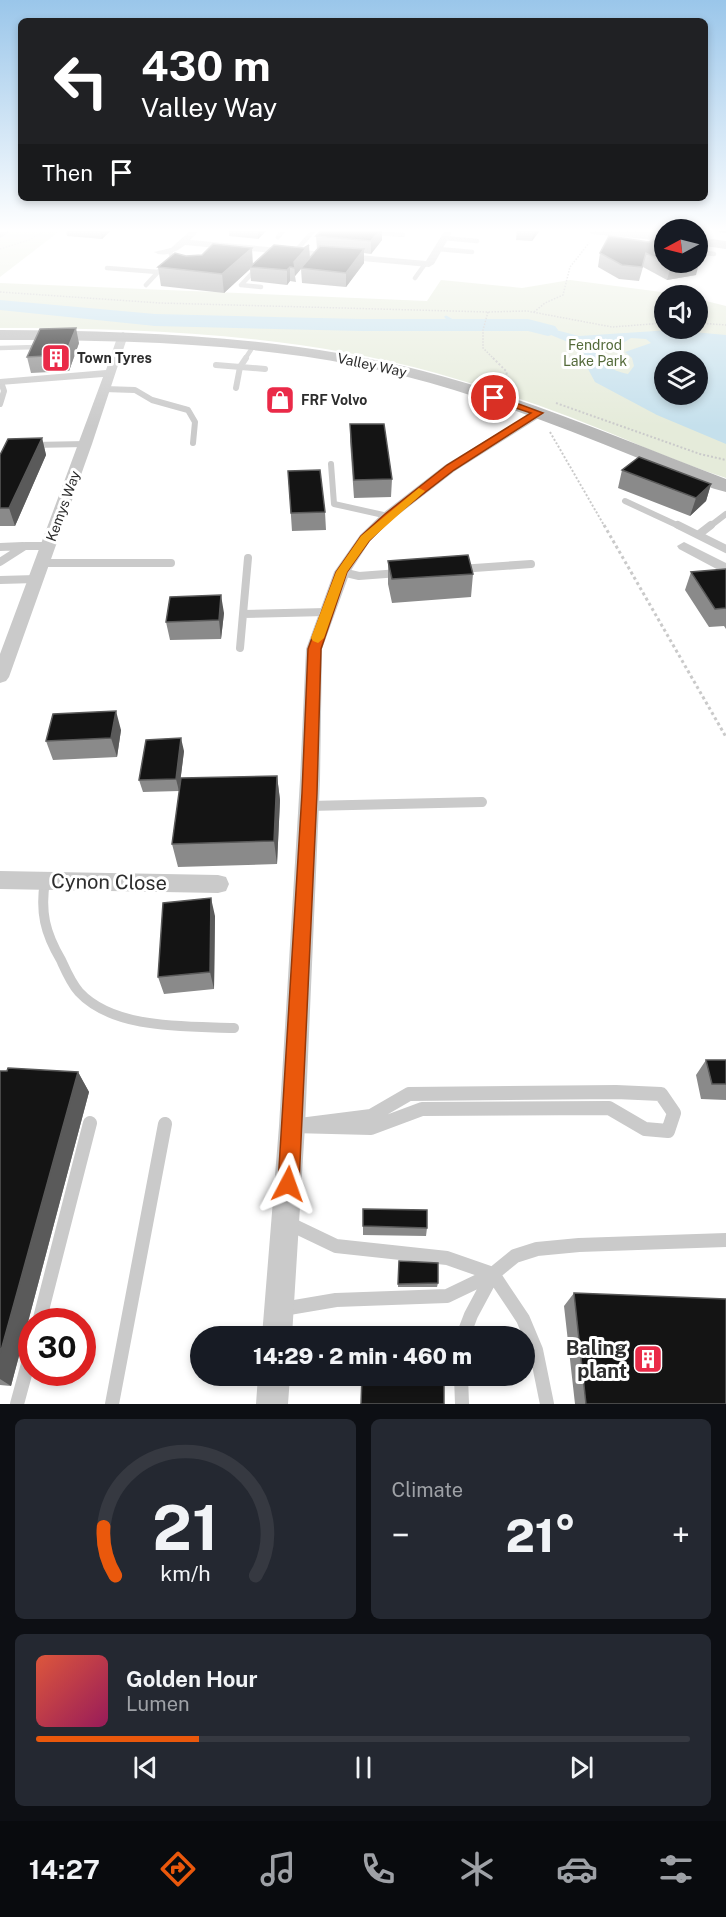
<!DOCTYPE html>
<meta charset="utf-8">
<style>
:root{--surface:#171b24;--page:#242831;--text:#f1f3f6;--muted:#9ea1a6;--line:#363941;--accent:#ea580c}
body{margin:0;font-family:"Public Sans",sans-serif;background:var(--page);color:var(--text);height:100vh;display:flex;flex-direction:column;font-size:22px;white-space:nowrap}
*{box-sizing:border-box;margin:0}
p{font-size:20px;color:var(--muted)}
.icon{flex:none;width:33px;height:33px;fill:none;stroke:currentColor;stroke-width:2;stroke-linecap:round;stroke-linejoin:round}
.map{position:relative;height:1404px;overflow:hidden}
.drawer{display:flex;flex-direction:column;gap:15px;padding:15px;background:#0d0f14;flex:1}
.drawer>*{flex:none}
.hud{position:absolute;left:18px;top:18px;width:690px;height:183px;border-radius:9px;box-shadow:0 3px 9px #0003;background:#202124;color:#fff;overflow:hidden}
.needle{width:39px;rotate:263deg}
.buttons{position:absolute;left:654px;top:219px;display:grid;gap:12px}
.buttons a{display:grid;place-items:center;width:54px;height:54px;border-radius:50%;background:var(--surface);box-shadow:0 3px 9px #0003;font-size:30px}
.speed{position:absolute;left:18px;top:1308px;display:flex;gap:12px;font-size:30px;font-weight:700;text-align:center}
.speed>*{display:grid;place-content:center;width:78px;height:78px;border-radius:50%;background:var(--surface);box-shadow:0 3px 9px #0003;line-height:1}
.speed .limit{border:9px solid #d22;background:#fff;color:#111}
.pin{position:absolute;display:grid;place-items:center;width:51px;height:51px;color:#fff;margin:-26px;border:3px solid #fff;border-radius:50%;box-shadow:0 2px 6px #0007}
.me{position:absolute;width:66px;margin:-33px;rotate:4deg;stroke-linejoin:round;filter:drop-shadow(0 0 4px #0008)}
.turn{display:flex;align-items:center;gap:21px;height:126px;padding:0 24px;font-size:27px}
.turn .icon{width:78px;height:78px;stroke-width:2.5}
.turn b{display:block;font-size:42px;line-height:51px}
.then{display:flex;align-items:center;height:57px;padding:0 24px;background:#0003;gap:12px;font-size:22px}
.big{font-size:45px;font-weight:800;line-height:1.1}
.drawer .tile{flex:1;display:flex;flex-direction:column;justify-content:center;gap:9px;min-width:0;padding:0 21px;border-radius:9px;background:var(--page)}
.drawer .dial{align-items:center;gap:0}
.dial svg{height:156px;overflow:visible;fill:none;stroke:var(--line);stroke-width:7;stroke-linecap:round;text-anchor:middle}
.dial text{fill:var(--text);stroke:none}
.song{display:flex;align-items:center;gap:18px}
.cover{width:72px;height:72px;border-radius:9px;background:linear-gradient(135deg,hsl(10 70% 55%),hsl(330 70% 35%))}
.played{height:6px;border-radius:3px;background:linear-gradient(90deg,var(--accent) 25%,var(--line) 25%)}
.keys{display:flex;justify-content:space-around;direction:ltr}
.heat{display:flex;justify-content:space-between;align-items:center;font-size:33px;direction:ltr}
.drawer .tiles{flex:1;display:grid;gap:15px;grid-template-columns:1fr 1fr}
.tile:last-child{grid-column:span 2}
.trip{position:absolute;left:190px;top:1326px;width:345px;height:60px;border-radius:30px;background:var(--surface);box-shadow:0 3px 9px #0003;font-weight:800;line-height:60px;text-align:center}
.tabs{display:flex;height:96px;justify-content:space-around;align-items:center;background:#090b0e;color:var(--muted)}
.tabs .icon{width:42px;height:42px}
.tabs .on{color:var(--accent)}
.tabs b{font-size:27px;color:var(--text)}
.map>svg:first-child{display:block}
.green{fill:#e5ebda;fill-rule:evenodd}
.water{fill:#c5e0ec;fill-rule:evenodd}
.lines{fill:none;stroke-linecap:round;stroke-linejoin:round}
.stream{stroke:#c5e0ec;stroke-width:3}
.river{fill:#c5e0ec;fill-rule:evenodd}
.path-far2{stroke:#cacaca;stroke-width:1.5;stroke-dasharray:1.5 1.5;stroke-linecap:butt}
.path-far1{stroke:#cacaca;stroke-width:2;stroke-dasharray:2 2;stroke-linecap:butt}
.path{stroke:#cacaca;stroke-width:3;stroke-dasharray:3 3;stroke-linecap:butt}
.lane-far4{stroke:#cacaca;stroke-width:4.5}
.lane-far3{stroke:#cacaca;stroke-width:6}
.lane-far2{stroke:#cacaca;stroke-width:8}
.lane-far1{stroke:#cacaca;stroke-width:10}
.lane{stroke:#cacaca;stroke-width:14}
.street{fill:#cacaca;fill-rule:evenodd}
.secondary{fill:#b7b7b7;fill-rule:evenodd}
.wall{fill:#8a8a8a}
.shaded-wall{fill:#5a5a5a}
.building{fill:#141414;stroke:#5a5a5a;stroke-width:1.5}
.route{fill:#ea580c;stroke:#983908;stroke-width:1.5}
.slow{fill:#f59e0b}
.labels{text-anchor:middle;stroke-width:6;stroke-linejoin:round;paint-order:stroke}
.far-park-label{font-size:14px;fill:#546a3a;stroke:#fff}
.far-poi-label{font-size:14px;font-weight:bold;fill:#2d2d2d;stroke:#fff;text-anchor:start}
.far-street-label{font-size:14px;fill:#2d2d2d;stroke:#fff}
.near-street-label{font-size:20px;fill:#2d2d2d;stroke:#fff}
.near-poi-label{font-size:20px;font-weight:bold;fill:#2d2d2d;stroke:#fff;text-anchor:end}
</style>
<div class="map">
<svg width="726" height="1404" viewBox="0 0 726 1404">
<rect width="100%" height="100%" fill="#fff"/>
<path class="green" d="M16 230H61L0 277V237Z
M441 280 522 288 570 280 684 295 664 296V328H698V299L726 306V478C673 461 622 437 570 417 526 400 481 386 436 373 294 334 146 328 0 328V283L427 301ZM664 362H698V394H664Z"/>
<path class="water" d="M552 329 579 336 671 330 726 335V444L657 415 595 382 588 369 589 360C575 341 567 343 547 333ZM631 338 646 339 651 343 625 352 632 358 634 366 628 374C610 370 603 365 597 348H615ZM664 362H698V394H664Z"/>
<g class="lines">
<path class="stream" d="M446 317 458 324"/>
<path class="river" d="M0 300 155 314 362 319H528L555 326 558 330 555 334 548 336 528 331H362L155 326 0 310Z"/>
<path class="path-far2" d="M0 249 29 240 46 230
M0 292 160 303 488 312 527 311 612 327 664 323
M488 312 483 330V348L494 359
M534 312 545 303 563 295 570 267 589 243
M698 323 726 325"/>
<path class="path-far1" d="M493 358 506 371 510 386 513 388
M556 403 700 454 726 460
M550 432 605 527"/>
<path class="path" d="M604 525 726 737"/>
<path class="lane-far4" d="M369 232 403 235
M278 237 284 230
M444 238 477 241
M438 249 472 252
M295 252 314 230
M698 252 714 254
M258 267 241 285 261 287
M107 268 158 272
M415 278 425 264
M146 285 172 257 170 251
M0 348 37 347
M245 359 254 345"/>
<path class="lane-far3" d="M216 365 265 369
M236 388 240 367 246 358
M104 389 135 390 152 400 188 410 195 422 193 443
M0 404 4 391 1 382
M32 445 86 444
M331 464 334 504 388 516
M625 501 681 527
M709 527 726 514"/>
<path class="lane-far2" d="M678 525 698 535
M711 525 698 535 726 549
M0 547 23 546
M248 558 243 614 326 612
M0 562 25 546H48
M42 563H171
M460 569 531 564
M342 572 359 576 399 573
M0 580 36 579
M240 648 243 614"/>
<path class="lane-far1" d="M309 806 482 802
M45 881C40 912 45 933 61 960 66 971 71 983 79 992 114 1030 187 1026 234 1028"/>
<path class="lane" d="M616 1092 661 1094 674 1113 668 1131 645 1129 609 1108 422 1109 371 1128 292 1126 371 1116 409 1094Z
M290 1224 336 1246 447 1258 493 1274 523 1319 536 1350 547 1404
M283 1309 336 1300 447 1296 493 1274 515 1256 537 1249 579 1245 726 1240
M39 1322 90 1123
M463 1336 471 1315 493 1274
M461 1376 462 1404
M17 1404 32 1349
M112 1404 165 1124"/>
<path class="street" d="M191 230H200L190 240 426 261 445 230H453L434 264 429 267 185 245C177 252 163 258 154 252L171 248Z
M123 332 128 335 92 444 9 677 6 681 0 683V654L103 377 0 385V379L106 370 118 335Z
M538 409 542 410V416L455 471 393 519 370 541 350 572 322 649 320 780 305 1126 292 1336H262L279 1126 300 780 306 649 334 572 360 535 383 513 445 465Z
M684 542 726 563V574L679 549 677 546Z
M0 871 218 875 226 877 229 884 226 891 218 893 0 889Z
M258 1376H290L288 1404H256Z"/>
<path class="secondary" d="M0 230H14L0 238Z
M586 230H632L664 233V241L592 234Z
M698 237 726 241V249L698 245Z
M0 330C142 331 285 336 423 371 527 398 626 441 726 479V492C694 484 663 468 633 456 574 432 515 409 454 390 308 344 152 340 0 340Z"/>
</g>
<path class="wall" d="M66 230H111L102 239 67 236Z
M229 230H267L258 239 229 236Z
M517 230H540L532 241 516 240Z
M720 230H726V233L719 232Z
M316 236 382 240 371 254 364 253V263L346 287 302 283 301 269 295 276 296 282 290 281 287 285 251 281 250 269 224 293 161 286 158 267 186 256 202 255 253 264 310 258 317 249Z
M609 236 696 275 667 280 643 267 639 281 619 279 598 267 600 253Z
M79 343 69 371 31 373 27 357Z
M350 424 392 479 391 497 354 498 350 441Z
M42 438 46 455 15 526H0V455Z
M622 470 711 484 706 501 690 516 618 488Z
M288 471 325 512 326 530 292 531Z
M388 561 473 574 471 597 392 603 388 584Z
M726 569V629L724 626 709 627 685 590 691 572Z
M224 613 221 639 170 640 166 622Z
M121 730 117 757 53 760 46 741Z
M184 751 179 791 143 792 139 780Z
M277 776 280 800 277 864 178 867 172 844Z
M215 916 214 989 164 994 158 977Z
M706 1060H726V1100L701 1099 696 1075Z
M0 1071 78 1072 89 1092 11 1386 0 1385Z
M363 1209 427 1228 426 1236 363 1235Z
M399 1261 438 1283 437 1287H398Z
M574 1293 726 1404H575L564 1306Z"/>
<path class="shaded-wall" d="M100 230H111L102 239Z
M258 230H267L258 239Z
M380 230H382V240L371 254V241Z
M534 230H540L532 241Z
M309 245 310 258 295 276 294 262Z
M252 248 253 266 250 267V269L224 293 222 274Z
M364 249V263L346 287V273Z
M703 249 696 275 667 280 671 266 690 262H698Z
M290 267V281L287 285V270Z
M76 328 79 343 69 371 65 355Z
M42 438 46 455 15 526 9 508Z
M711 484 706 501 690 516 696 498Z
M221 595 224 613 221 639 219 620Z
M116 711 121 730 117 757 111 738Z
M181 738 184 751 179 791 176 779Z
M277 776 280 800 277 864 274 841Z
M211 898 215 916 214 989 210 972Z
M78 1072 89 1092 11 1386 0 1379V1354Z"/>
<path class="building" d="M322 230H380L371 241 316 236Z
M609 236 649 242 656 238H664V262H690L671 266 646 253 642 267 622 265 600 253Z
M213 244 252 248 222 274 158 267 175 253 186 256 202 255Z
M274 245 304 248 309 245 294 262 295 268 290 267 287 270 250 267Z
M320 246 364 249 346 273 301 268Z
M698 246 703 249 700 261H698Z
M76 328 65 355 27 357 40 329Z
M350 424H384L392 479 354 480Z
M42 438 9 508H0V455L8 439Z
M639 457 711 484 696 498 622 470Z
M320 470 325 512 291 513 288 471Z
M468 555 473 574 392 579 388 561Z
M726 569V608L715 609 691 572Z
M221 595 219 620 166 622 170 597Z
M116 711 111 738 46 741 53 714Z
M181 738 176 779 139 780 146 740Z
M277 776 274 841 172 844 181 778Z
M211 898 210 972 158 977 163 903Z
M706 1060H726V1084H712Z
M8 1068 78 1072 0 1354V1071H7Z
M363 1209 427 1210V1228L363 1226Z
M399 1261 438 1263V1283L398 1284Z
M574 1293 726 1299V1404H586Z
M362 1376H444V1404H361Z"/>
<linearGradient id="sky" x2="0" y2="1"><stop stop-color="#9ac6ea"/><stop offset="0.54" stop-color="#fff"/><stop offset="1" stop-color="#fff" stop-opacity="0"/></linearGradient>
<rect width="726" height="427" fill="url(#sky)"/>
<path class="route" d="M491 396H497L543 413 454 470 392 518 369 541 347 572 321 649 317 793 299 1184 296 1191 288 1194 281 1191 278 1184 302 793 308 649 336 572 361 536 385 514 447 465 531 413 491 400Z"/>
<path class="slow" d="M419 488 425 491 423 493 369 541 347 572 324 638 318 643 313 641 311 638 336 572 361 536Z"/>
<defs>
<g id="building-square" transform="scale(1.5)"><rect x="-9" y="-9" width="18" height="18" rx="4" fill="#ea2a48" stroke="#fff"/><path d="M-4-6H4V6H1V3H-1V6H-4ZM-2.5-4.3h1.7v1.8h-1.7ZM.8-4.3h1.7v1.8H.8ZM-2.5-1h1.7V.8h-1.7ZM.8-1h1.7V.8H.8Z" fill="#fff"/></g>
<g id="shop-square" transform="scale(1.5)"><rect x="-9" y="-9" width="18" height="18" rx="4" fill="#ea2a48" stroke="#fff"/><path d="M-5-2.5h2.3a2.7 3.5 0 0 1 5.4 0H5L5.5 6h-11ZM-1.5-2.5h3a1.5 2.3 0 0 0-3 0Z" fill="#fff"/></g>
</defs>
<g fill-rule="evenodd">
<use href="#building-square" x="56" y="358"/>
<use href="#shop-square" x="280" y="400"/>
<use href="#building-square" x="648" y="1359"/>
</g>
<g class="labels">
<g class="far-park-label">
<text x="595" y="350">Fendrod<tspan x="595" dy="16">Lake Park</tspan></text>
</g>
<g class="far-poi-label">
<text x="77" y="363">Town Tyres</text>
<text x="301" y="405">FRF Volvo</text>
</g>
<g class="far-street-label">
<text transform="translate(372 365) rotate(12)" y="5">Valley Way</text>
<text transform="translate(63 506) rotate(-70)" y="5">Kemys Way</text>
</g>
<g class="near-street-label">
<text transform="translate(109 882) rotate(1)" y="7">Cynon Close</text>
</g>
<g class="near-poi-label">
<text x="627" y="1355">Baling<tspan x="627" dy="23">plant</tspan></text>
</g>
</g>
</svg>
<div class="buttons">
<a><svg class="needle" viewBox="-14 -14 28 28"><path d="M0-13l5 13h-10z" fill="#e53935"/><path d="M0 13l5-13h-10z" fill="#9ea1a6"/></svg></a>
<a><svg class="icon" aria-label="sound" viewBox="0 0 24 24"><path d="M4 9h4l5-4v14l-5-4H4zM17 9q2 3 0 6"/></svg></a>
<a><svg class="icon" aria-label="layers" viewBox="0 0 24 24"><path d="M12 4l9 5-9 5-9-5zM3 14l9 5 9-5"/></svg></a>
</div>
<div class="speed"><div class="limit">30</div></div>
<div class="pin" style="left:494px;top:398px;background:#d93025"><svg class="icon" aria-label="arrive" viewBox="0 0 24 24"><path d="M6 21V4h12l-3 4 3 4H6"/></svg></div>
<svg class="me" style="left:288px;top:1184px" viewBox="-20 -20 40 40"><path d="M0-17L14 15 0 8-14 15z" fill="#ea580c" stroke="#fff" stroke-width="4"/></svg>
<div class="trip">14:29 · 2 min · 460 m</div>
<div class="hud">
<div class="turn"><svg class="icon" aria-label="left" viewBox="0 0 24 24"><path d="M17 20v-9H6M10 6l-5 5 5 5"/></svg><div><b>430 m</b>Valley Way</div></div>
<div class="then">Then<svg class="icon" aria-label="arrive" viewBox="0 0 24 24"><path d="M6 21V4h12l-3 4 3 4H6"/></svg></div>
</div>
</div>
<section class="drawer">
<div class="tiles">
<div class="tile dial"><svg viewBox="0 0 100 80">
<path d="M14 69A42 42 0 1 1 86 69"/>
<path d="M14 69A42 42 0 0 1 8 44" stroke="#ea580c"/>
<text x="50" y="56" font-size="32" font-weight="700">21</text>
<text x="50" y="72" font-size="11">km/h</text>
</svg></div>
<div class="tile"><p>Climate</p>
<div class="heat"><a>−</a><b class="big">21°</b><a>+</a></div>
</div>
<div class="tile">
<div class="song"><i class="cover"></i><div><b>Golden Hour</b><p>Lumen</p></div></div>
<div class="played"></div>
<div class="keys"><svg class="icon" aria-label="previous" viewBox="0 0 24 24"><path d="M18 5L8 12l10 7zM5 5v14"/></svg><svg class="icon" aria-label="pause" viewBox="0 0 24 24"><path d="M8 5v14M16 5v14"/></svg><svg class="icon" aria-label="next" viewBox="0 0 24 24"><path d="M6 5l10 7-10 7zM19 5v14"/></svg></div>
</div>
</div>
</section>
<nav class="tabs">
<b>14:27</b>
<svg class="icon on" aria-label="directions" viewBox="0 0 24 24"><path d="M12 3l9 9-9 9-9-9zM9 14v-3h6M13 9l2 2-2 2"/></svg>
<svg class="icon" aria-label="music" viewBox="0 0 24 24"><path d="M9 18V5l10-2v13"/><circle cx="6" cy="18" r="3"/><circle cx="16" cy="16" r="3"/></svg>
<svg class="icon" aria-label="phone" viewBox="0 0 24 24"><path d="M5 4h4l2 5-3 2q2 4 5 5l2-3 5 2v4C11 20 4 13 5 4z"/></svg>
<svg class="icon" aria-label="climate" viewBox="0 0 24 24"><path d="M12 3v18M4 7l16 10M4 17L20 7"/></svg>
<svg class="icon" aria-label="car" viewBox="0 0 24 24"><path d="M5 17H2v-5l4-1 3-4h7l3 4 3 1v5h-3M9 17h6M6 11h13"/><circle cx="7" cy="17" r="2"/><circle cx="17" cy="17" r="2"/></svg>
<svg class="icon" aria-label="filters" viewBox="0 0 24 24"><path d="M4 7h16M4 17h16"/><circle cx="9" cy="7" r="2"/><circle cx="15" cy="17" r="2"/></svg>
</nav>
